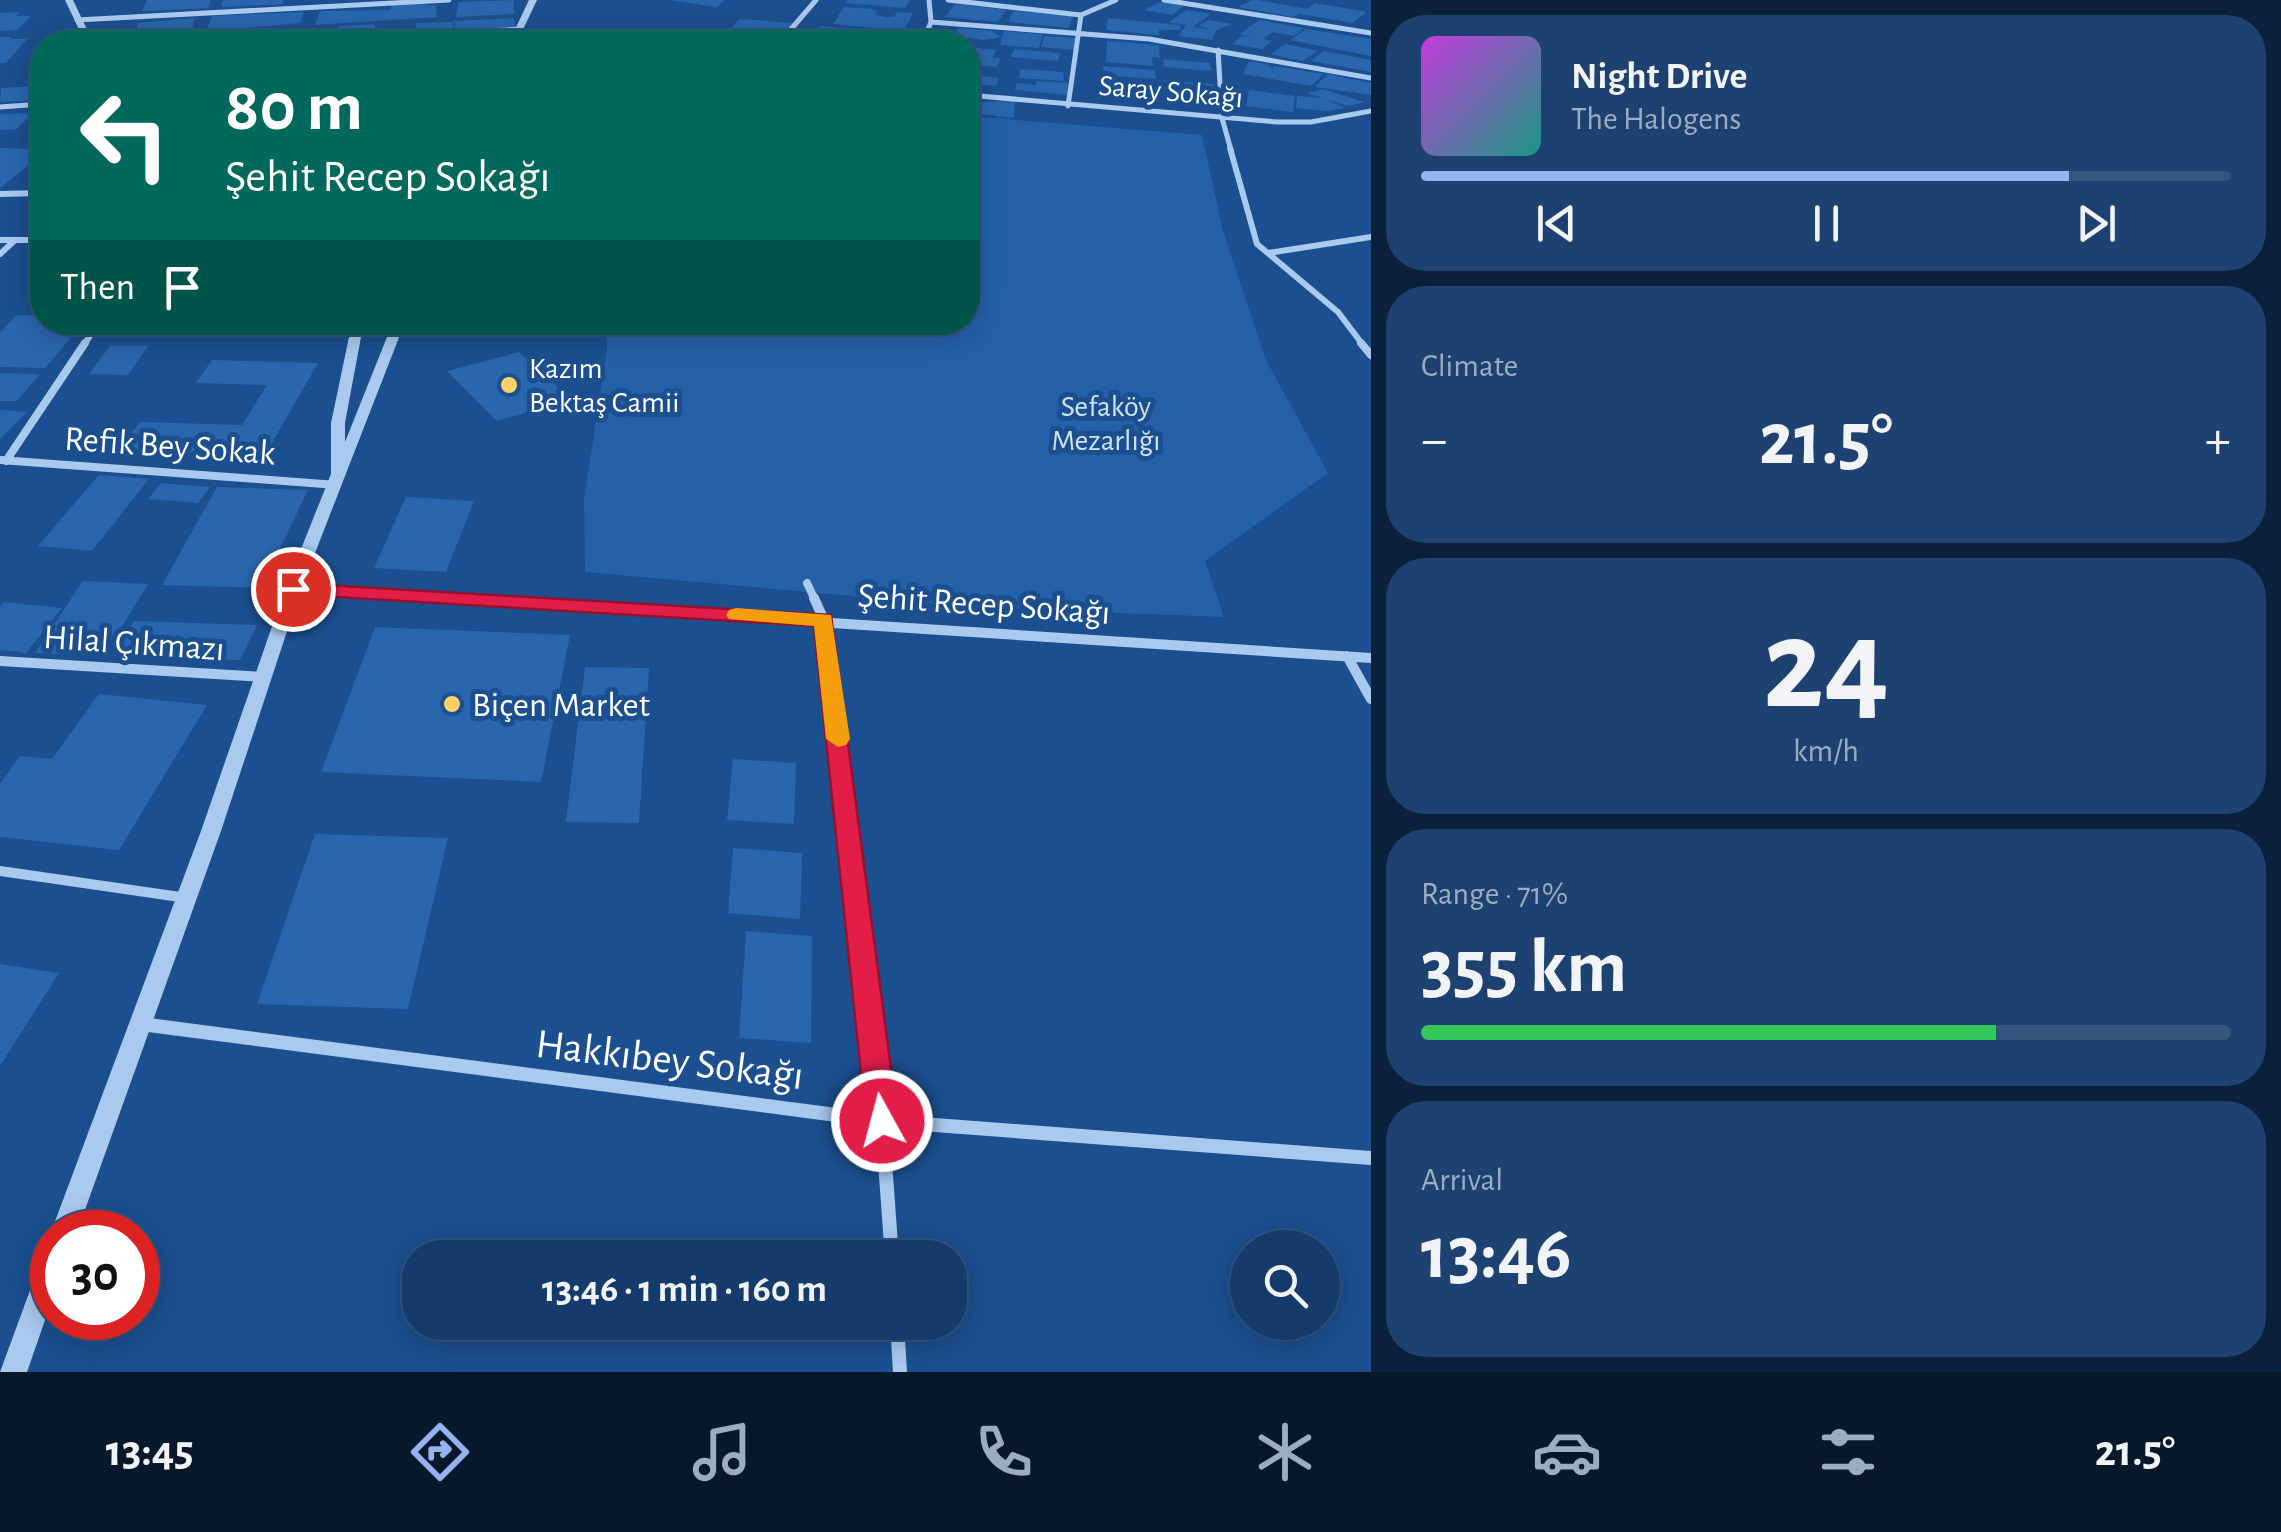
<!DOCTYPE html>
<meta charset="utf-8">
<style>
:root{--surface:#143b6b;--page:#1d4271;--text:#f1f3f6;--muted:#9dadc1;--line:#33557e;--accent:#95b2f1}
body{margin:0;font-family:"Alegreya Sans",sans-serif;background:var(--page);color:var(--text);height:100vh;display:flex;flex-direction:column;font-size:38px;white-space:nowrap}
*{box-sizing:border-box;margin:0}
p{font-size:32px;color:var(--muted)}
.icon{flex:none;width:55px;height:55px;fill:none;stroke:currentColor;stroke-width:2;stroke-linecap:round;stroke-linejoin:round}
.map{position:relative;flex:1;overflow:hidden}
.details{display:flex;flex-direction:column;gap:15px;padding:15px;background:#0b203b;width:910px}
.details>*{flex:none}
.top-card{position:absolute;left:30px;top:30px;width:950px;height:305px;border-radius:40px;box-shadow:0 5px 25px #0003,0 0 0 2px var(--line);background:#00695c;color:#fff;overflow:hidden}
.tools{position:absolute;left:1230px;top:1230px;display:grid;gap:20px}
.tools a{display:grid;place-items:center;width:110px;height:110px;border-radius:50%;background:var(--surface);box-shadow:0 5px 25px #0003,0 0 0 2px var(--line);font-size:50px}
.speed{position:absolute;left:30px;top:1210px;display:flex;gap:20px;font-size:50px;font-weight:700;text-align:center}
.speed>*{display:grid;place-content:center;width:130px;height:130px;border-radius:50%;background:var(--surface);box-shadow:0 5px 25px #0003,0 0 0 2px var(--line);line-height:1}
.speed .limit{border:15px solid #d22;background:#fff;color:#111}
.pin{position:absolute;display:grid;place-items:center;width:85px;height:85px;color:#fff;margin:-42px;border:5px solid #fff;border-radius:50%;box-shadow:0 2px 10px #0007}
.me{position:absolute;width:110px;margin:-55px;rotate:353deg;stroke-linejoin:round;filter:drop-shadow(0 0 8px #0008)}
.turn{display:flex;align-items:center;gap:35px;height:210px;padding:0 30px;font-size:45px}
.turn .icon{width:130px;height:130px;stroke-width:2.5}
.turn b{display:block;font-size:70px;line-height:85px}
.then{display:flex;align-items:center;height:95px;padding:0 30px;background:#0003;gap:20px;font-size:38px}
.big{font-size:75px;font-weight:700;line-height:1.1}
.details .card{flex:1;display:flex;flex-direction:column;justify-content:center;gap:15px;min-width:0;padding:0 35px;border-radius:40px;background:var(--page)}
.details .dial{align-items:center;gap:0}
.dial b{font-size:130px;line-height:1}
.song{display:flex;align-items:center;gap:30px}
.cover{width:120px;height:120px;border-radius:15px;background:linear-gradient(135deg,hsl(290 70% 55%),hsl(170 70% 35%))}
.played{height:10px;border-radius:5px;background:linear-gradient(90deg,var(--accent) 80%,var(--line) 80%)}
.keys{display:flex;justify-content:space-around;direction:ltr}
.heat{display:flex;justify-content:space-between;align-items:center;font-size:55px;direction:ltr}
.charge{height:15px;border-radius:8px;background:linear-gradient(90deg,#34c759 71%,var(--line) 0)}
.trip{position:absolute;left:402px;top:1240px;width:565px;height:100px;border-radius:40px;background:var(--surface);box-shadow:0 5px 25px #0003,0 0 0 2px var(--line);font-weight:700;line-height:100px;text-align:center}
.menu{display:flex;height:160px;justify-content:space-around;align-items:center;background:#08182b;color:var(--muted)}
.menu .icon{width:70px;height:70px}
.menu .active{color:var(--accent)}
.menu b{font-size:45px;color:var(--text)}
main{display:flex;flex:1;min-height:0}
.map>svg:first-child{display:block}
.green{fill:#2461a8}
.building{fill:#2a66ad}
.lines{fill:none;stroke-linecap:round;stroke-linejoin:round}
.minor-far4{stroke:#a9c9ee;stroke-width:5}
.minor-far3{stroke:#a9c9ee;stroke-width:6}
.minor-far2{stroke:#a9c9ee;stroke-width:8}
.minor-far1{stroke:#a9c9ee;stroke-width:10}
.minor{stroke:#a9c9ee;stroke-width:14}
.tertiary{fill:#a9c9ee;fill-rule:evenodd}
.route{fill:#e11d48;stroke:#92132f;stroke-width:2.5}
.slow{fill:#f59e0b}
.poi-dot{fill:#ffd166;stroke:#1b4f8f;stroke-width:4}
.labels{text-anchor:middle;stroke-width:10;stroke-linejoin:round;paint-order:stroke}
.far-street-label{font-size:30px;fill:#fff;stroke:#1b4f8f}
.far-poi-label{font-size:30px;fill:#fff;stroke:#1b4f8f;text-anchor:start}
.far-park-label{font-size:30px;fill:#cfe3fa;stroke:#1b4f8f}
.street-label{font-size:35px;fill:#fff;stroke:#1b4f8f}
.poi-label{font-size:35px;fill:#fff;stroke:#1b4f8f;text-anchor:start}
.near-street-label{font-size:42px;fill:#fff;stroke:#1b4f8f}
</style>
<main>
<div class="map">
<svg width="1371" height="1372" viewBox="0 0 1371 1372">
<rect width="100%" height="100%" fill="#1b4f8f"/>
<path class="green" d="M968 116 1202 135 1223 231 1266 360 1328 473 1205 561 1224 617 986 608 585 572 584 499 607 350 606 323 968 322Z"/>
<path class="building" d="M147 0H211L208 8 142 11Z
M223 0H283V4L221 7Z
M514 0V14L456 17 458 2Z
M668 0H725L717 7Z
M848 0H910L905 8 845 3Z
M1252 0H1258L1308 9 1293 17 1238 7Z
M1160 2 1183 6 1172 15 1144 10Z
M1315 3 1367 12 1352 23 1300 14Z
M419 4 436 6 437 17 315 25 320 11 391 10V5Z
M955 4 1006 10 998 22 945 17Z
M844 7 871 9 877 11 875 15 886 17H894L897 12 913 13 904 31 833 24Z
M1187 10 1211 14 1193 27 1214 30 1198 26 1208 20 1232 24 1217 30 1212 40 1179 36 1186 25 1169 22Z
M1013 11 1073 16 1069 28 1008 22Z
M19 12 16 16H31L17 30 0 31V13Z
M303 12 301 23 206 31 212 16Z
M195 18 191 32H186L182 42H145L150 34 134 35 138 23Z
M514 18 516 27 455 30 454 21Z
M1108 18 1180 25V30H1159V35L1106 30Z
M740 19 793 23 775 42H717Z
M1259 20 1304 28 1294 36 1273 32 1263 39 1272 41 1262 49 1232 44 1242 36 1254 38 1240 34Z
M453 22 454 30 416 28 415 23Z
M375 24V34L339 36V26Z
M820 26 865 30 856 42H816L823 33H815Z
M617 28 642 30 630 42H603Z
M959 28 992 31 1002 37 983 40 951 35Z
M253 29 249 39 219 40 224 31Z
M285 29 283 38 254 39 256 30Z
M1306 29 1371 39V56L1290 40Z
M1004 31 1043 34 1039 48 1000 45Z
M691 32 716 34 710 42H683Z
M508 33V42H455L456 35Z
M1044 36 1077 38 1075 50 1041 47Z
M0 37H12L10 39H27L6 63H0Z
M1107 41 1159 45 1160 58 1152 57 1153 66 1106 62Z
M1286 44 1318 51 1302 61 1270 54Z
M968 47 996 50 993 57 1001 58 997 67 982 66 979 73 968 72Z
M1014 49 1060 53 1058 61 1011 57Z
M1323 51 1371 60V72L1311 61Z
M1163 59 1210 63 1211 71 1164 67Z
M1249 61 1270 65 1271 69 1274 66 1324 74 1311 86 1243 74Z
M1103 66 1155 70 1156 79 1104 75Z
M1020 69 1063 72 1064 81 1019 78Z
M1327 74 1371 83V95L1315 87Z
M973 75 999 78 996 86 970 84Z
M1165 80 1213 84 1214 91 1165 87Z
M1036 81 1068 83 1067 95 1015 90 1016 83 1036 85Z
M42 86V100L0 102 1 88Z
M1107 86 1159 91V101L1106 97Z
M1323 89 1364 102 1349 106 1325 99 1345 108 1328 111 1296 108 1297 96 1322 98 1308 93Z
M1249 90 1295 96 1293 112 1246 106Z
M1164 91 1217 96V105L1163 100Z
M968 96 983 97 981 102 1015 101 1014 118 968 113Z
M33 113 17 129 0 130V114Z
M0 148 42 149V154L0 188Z
M16 315 42 316V322H84L45 368 0 367V333Z
M110 346H148L128 375 89 374Z
M519 352 572 400 497 421 447 371Z
M212 360 318 363 265 455 119 450 140 422 242 425 267 385 196 383Z
M0 373 40 374 17 401H0Z
M0 410 27 412 0 439Z
M99 475 149 479 92 551 38 546Z
M161 483 210 487 198 503 148 499Z
M217 487 308 490 261 588 162 585Z
M406 497 474 501 446 572 374 568Z
M83 581 148 584 104 656 35 653Z
M4 602 62 608 26 653 0 650V606Z
M134 621 257 625 240 660 114 656Z
M375 627 570 635 541 782 321 772Z
M585 667 649 668 639 823 566 822Z
M99 694 207 705 119 850 0 837V784L20 756 52 759Z
M733 759 796 763 794 824 727 820Z
M315 834 448 838 408 1009 257 1004Z
M733 848 802 853 800 919 728 913Z
M746 931 812 936 811 1043 739 1038Z
M0 964 59 973 0 1066Z"/>
<g class="lines">
<path class="minor-far4" d="M929 0 931 22
M948 0 1081 15
M1164 0 1371 33
M77 20 449 0
M304 42 521 29
M780 42 816 0
M923 42 931 22 1149 39 1371 78
M1218 50 1222 118 1231 150
M968 95 1277 122H1311L1371 111
M1068 106 1081 15 1116 0
M0 107 42 104"/>
<path class="minor-far3" d="M1230 148 1257 244 1338 312 1363 345
M0 194 42 193
M0 240H42
M1268 253 1371 237
M0 254 14 241
M97 325 233 322
M84 345 99 322"/>
<path class="minor-far2" d="M1361 343 1371 355
M0 460 337 485
M6 461 85 343
M807 583 815 600
M293 589 489 600"/>
<path class="minor-far1" d="M446 598 1371 658
M814 598 824 620 860 935
M1347 656 1371 699
M0 661 264 677
M0 871 187 898"/>
<path class="minor" d="M860 933 882 1121 892 1258
M141 1024 882 1121 1371 1158
M897 1322 900 1372"/>
<path class="tertiary" d="M65 0H73L93 42H85Z
M529 0H537L517 42H509Z
M338 322H351L361 337 345 423V442L393 322H405L301 589 221 831 77 1232H52V1235L51 1232 201 831 285 589 331 474V423L349 337Z
M52 1251V1300L27 1372H0L43 1255Z"/>
</g>
<path class="route" d="M293 583 831 615 898 1121 893 1132 882 1136 871 1132 866 1121 814 626 286 594 283 589Z"/>
<path class="slow" d="M736 608 831 615 850 739 846 745 838 747 826 739 814 626 729 619 726 615 729 610Z"/>
<g class="poi-dot">
<circle cx="509" cy="385" r="10"/>
<circle cx="452" cy="704" r="10"/>
</g>
<g class="labels">
<g class="far-street-label">
<text transform="translate(1171 91) rotate(5)" y="10">Saray Sokağı</text>
</g>
<g class="far-poi-label">
<text x="529" y="378">Kazım<tspan x="529" dy="34">Bektaş Camii</tspan></text>
</g>
<g class="far-park-label">
<text x="1106" y="416">Sefaköy<tspan x="1106" dy="34">Mezarlığı</tspan></text>
</g>
<g class="street-label">
<text transform="translate(170 445) rotate(4)" y="12">Refik Bey Sokak</text>
<text transform="translate(984 603) rotate(4)" y="12">Şehit Recep Sokağı</text>
<text transform="translate(134 642) rotate(4)" y="12">Hilal Çıkmazı</text>
</g>
<g class="poi-label">
<text x="472" y="716">Biçen Market</text>
</g>
<g class="near-street-label">
<text transform="translate(670 1058) rotate(7)" y="15">Hakkıbey Sokağı</text>
</g>
</g>
</svg>
<div class="tools">
<a><svg class="icon" aria-label="search" viewBox="0 0 24 24"><circle cx="10" cy="10" r="6"/><path d="M15 15l6 6"/></svg></a>
</div>
<div class="speed"><div class="limit">30</div></div>
<div class="pin" style="left:293px;top:589px;background:#d93025"><svg class="icon" aria-label="arrive" viewBox="0 0 24 24"><path d="M6 21V4h12l-3 4 3 4H6"/></svg></div>
<svg class="me" style="left:882px;top:1121px" viewBox="-20 -20 40 40"><circle r="17" fill="#e11d48" stroke="#fff" stroke-width="3"/><path d="M0-11L8 9 0 5-8 9z" fill="#fff"/></svg>
<div class="trip">13:46 · 1 min · 160 m</div>
<div class="top-card">
<div class="turn"><svg class="icon" aria-label="left" viewBox="0 0 24 24"><path d="M17 20v-9H6M10 6l-5 5 5 5"/></svg><div><b>80 m</b>Şehit Recep Sokağı</div></div>
<div class="then">Then<svg class="icon" aria-label="arrive" viewBox="0 0 24 24"><path d="M6 21V4h12l-3 4 3 4H6"/></svg></div>
</div>
</div>
<section class="details">
<div class="card">
<div class="song"><i class="cover"></i><div><b>Night Drive</b><p>The Halogens</p></div></div>
<div class="played"></div>
<div class="keys"><svg class="icon" aria-label="previous" viewBox="0 0 24 24"><path d="M18 5L8 12l10 7zM5 5v14"/></svg><svg class="icon" aria-label="pause" viewBox="0 0 24 24"><path d="M8 5v14M16 5v14"/></svg><svg class="icon" aria-label="next" viewBox="0 0 24 24"><path d="M6 5l10 7-10 7zM19 5v14"/></svg></div>
</div>
<div class="card"><p>Climate</p>
<div class="heat"><a>−</a><b class="big">21.5°</b><a>+</a></div>
</div>
<div class="card dial"><b>24</b><p>km/h</p></div>
<div class="card"><p>Range · 71%</p><b class="big">355 km</b><div class="charge"></div></div>
<div class="card"><p>Arrival</p><b class="big">13:46</b></div>
</section>
</main>
<nav class="menu">
<b>13:45</b>
<svg class="icon active" aria-label="directions" viewBox="0 0 24 24"><path d="M12 3l9 9-9 9-9-9zM9 14v-3h6M13 9l2 2-2 2"/></svg>
<svg class="icon" aria-label="music" viewBox="0 0 24 24"><path d="M9 18V5l10-2v13"/><circle cx="6" cy="18" r="3"/><circle cx="16" cy="16" r="3"/></svg>
<svg class="icon" aria-label="phone" viewBox="0 0 24 24"><path d="M5 4h4l2 5-3 2q2 4 5 5l2-3 5 2v4C11 20 4 13 5 4z"/></svg>
<svg class="icon" aria-label="climate" viewBox="0 0 24 24"><path d="M12 3v18M4 7l16 10M4 17L20 7"/></svg>
<svg class="icon" aria-label="car" viewBox="0 0 24 24"><path d="M5 17H2v-5l4-1 3-4h7l3 4 3 1v5h-3M9 17h6M6 11h13"/><circle cx="7" cy="17" r="2"/><circle cx="17" cy="17" r="2"/></svg>
<svg class="icon" aria-label="filters" viewBox="0 0 24 24"><path d="M4 7h16M4 17h16"/><circle cx="9" cy="7" r="2"/><circle cx="15" cy="17" r="2"/></svg>
<b>21.5°</b>
</nav>
